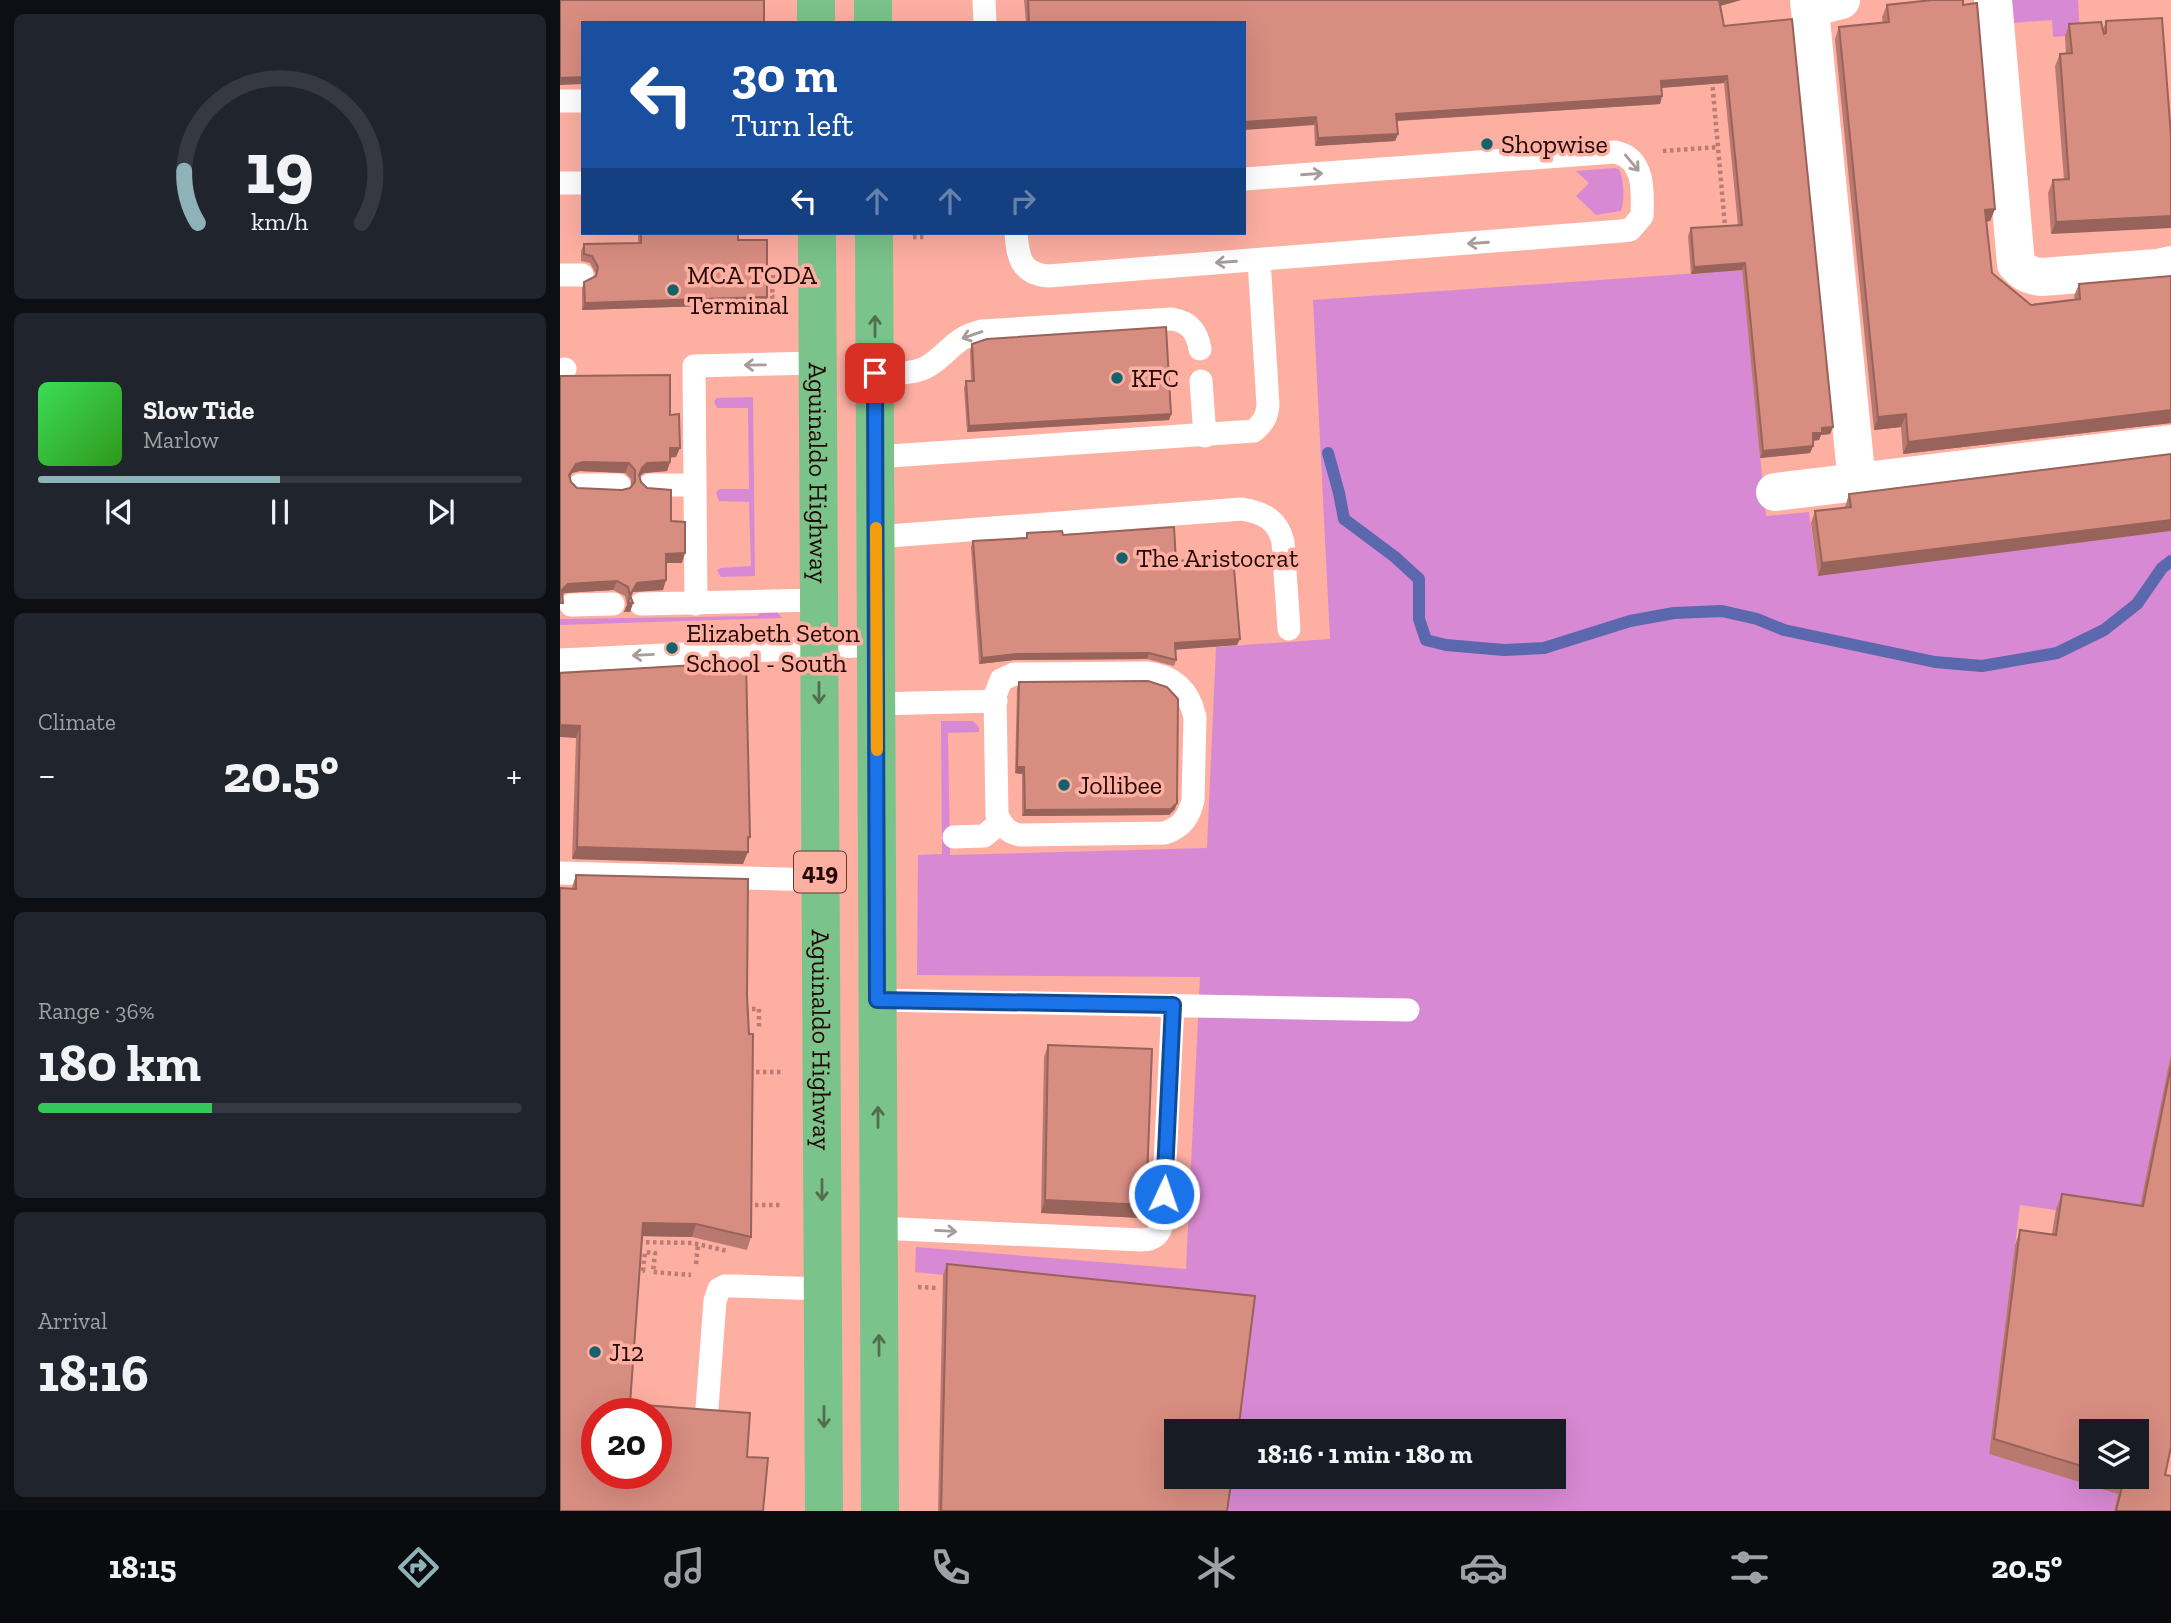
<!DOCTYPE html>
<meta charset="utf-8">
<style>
:root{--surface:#171b24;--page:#20242c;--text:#f1f3f6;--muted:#9ea1a6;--line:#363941;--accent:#8eb2b8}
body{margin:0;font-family:"Zilla Slab",serif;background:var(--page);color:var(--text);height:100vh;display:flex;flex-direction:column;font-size:26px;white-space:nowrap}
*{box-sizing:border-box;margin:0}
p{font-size:23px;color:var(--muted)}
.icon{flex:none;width:38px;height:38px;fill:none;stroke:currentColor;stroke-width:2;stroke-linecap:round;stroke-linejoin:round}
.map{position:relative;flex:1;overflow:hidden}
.drawer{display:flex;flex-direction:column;gap:14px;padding:14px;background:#0d0f14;width:560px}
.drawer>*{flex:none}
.top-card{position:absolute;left:21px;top:21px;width:665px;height:214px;border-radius:0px;box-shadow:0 7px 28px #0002;background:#1a4fa0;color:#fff;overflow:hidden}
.fabs{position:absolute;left:1519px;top:1419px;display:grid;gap:14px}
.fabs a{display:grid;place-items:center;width:70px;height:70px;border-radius:0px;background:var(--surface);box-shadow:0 7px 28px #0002;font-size:35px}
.speed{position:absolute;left:21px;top:1398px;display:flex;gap:14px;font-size:35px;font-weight:700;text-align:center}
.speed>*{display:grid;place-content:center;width:91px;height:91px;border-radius:50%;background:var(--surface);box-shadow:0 7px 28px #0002;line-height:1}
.speed .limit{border:10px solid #d22;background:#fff;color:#111}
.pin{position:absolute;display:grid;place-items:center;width:60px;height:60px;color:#fff;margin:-30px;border-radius:14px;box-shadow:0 4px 10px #0006}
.me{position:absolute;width:77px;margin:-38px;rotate:3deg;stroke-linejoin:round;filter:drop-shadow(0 0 5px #0008)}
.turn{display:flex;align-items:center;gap:24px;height:147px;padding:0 35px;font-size:32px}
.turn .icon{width:91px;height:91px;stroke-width:2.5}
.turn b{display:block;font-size:49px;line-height:60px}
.lanes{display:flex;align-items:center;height:66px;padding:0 35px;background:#0003;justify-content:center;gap:35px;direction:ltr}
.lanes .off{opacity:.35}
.big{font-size:52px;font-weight:700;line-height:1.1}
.drawer .tile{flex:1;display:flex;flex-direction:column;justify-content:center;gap:10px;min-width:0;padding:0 24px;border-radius:10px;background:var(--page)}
.drawer .dial{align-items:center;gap:0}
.dial svg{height:182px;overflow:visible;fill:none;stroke:var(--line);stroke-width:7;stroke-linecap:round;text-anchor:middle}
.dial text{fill:var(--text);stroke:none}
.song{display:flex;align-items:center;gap:21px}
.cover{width:84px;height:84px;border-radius:10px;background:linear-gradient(135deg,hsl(130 70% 55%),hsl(110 70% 35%))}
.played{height:7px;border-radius:4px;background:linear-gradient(90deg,var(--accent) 50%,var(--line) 50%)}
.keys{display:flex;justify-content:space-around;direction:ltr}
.heat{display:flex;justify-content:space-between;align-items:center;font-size:38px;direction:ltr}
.charge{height:10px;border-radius:5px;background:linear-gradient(90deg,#34c759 36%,var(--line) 0)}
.trip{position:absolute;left:604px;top:1419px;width:402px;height:70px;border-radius:0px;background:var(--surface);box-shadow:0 7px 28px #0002;font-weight:700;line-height:70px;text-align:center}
.tab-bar{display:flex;height:112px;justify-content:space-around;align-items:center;background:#090b0e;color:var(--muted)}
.tab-bar .icon{width:49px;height:49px}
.tab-bar .selected{color:var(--accent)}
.tab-bar b{font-size:32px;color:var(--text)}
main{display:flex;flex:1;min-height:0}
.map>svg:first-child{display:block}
.green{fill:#d889d3}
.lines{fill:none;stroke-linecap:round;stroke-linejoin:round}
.stream{stroke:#5b68ad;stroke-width:12}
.path{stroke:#bb7c73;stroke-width:4.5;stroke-dasharray:3.5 3.5;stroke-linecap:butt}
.service{stroke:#fff;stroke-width:23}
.minor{stroke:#fff;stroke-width:38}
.trunk{stroke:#7ac38a;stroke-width:38}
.wall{fill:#ba796f;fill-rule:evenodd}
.shaded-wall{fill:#97635a}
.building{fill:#d88d81;stroke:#97635a;stroke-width:2;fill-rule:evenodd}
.oneway{stroke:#a79c9b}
.oneway2{stroke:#526e4e}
.route-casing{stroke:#114b97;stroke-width:18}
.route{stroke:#1a73e8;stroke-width:12}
.slow{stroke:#f59e0b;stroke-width:12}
.poi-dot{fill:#15626d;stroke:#fdafa2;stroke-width:2.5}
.labels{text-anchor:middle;stroke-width:7;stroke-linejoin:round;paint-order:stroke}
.shield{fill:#fdafa2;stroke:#643934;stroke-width:2}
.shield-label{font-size:24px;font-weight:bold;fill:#220705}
.poi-label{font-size:26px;fill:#220705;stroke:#fdafa2;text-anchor:start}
.street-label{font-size:26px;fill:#220705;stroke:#fdafa2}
</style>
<main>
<section class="drawer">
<div class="tile dial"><svg viewBox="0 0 100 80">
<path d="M14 69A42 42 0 1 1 86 69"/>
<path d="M14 69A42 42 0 0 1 8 46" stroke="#8eb2b8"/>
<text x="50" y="56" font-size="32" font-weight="700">19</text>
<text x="50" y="72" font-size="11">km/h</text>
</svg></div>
<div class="tile">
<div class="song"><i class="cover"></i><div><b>Slow Tide</b><p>Marlow</p></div></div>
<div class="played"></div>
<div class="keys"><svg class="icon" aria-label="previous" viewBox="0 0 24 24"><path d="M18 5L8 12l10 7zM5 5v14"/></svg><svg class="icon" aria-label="pause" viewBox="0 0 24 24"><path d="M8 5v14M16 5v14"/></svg><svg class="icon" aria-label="next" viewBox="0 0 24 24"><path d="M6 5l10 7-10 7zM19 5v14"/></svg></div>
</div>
<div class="tile"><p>Climate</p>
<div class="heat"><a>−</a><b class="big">20.5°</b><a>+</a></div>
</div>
<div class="tile"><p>Range · 36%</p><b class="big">180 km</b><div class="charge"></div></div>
<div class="tile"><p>Arrival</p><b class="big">18:16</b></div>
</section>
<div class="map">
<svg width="1611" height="1511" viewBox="0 0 1611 1511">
<rect width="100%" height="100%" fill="#fdafa2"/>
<path class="green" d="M1451 0H1518L1520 35 1493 37 1492 20 1452 23Z
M1054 168 1059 169C1064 180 1065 200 1061 211L1036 215 1016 196 1029 183 1016 171Z
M1182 270 1206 516 1249 512 1258 575 1611 531V1057L1577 1221 1460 1205 1429 1454 1558 1493 1554 1511H665L670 1477H994V1432L675 1431 691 1307 355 1272 356 1247 626 1269 640 977 357 975 358 855 382 854 381 721H413L419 727V732L388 733 390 855 647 848 656 647 770 639 753 300Z
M193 397 195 576 161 577 157 570 161 568 191 566 189 502 159 501 156 493 159 489H189L188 408H157L154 401 157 398Z
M217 612 222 618 0 625V619L197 616 200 613Z"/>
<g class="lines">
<path class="stream" d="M768 453 779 493 784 519 835 557 859 579V619L866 640 886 645 944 650 984 648 1070 621 1114 613 1162 611 1197 619 1224 630 1375 662 1422 666 1497 653 1544 630 1577 604 1602 568 1611 561"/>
<path class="path" d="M1152 80 1165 226
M1103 151 1158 147
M353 237H365V233
M213 275 212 297H216
M185 1009H199V1029
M189 1072H223
M188 1205H221
M79 1242 133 1243 167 1251
M136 1264 138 1244
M76 1270 83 1271 85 1252 95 1253 93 1272 131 1275
M358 1287 378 1288"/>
<path class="service" d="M424 0 425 23
M0 101H23
M0 183H23
M456 233C458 257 460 273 488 276L1061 231 1070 230 1082 216C1083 192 1085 158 1055 152L684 179
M0 275H22
M0 370 5 369
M315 373C333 373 355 375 370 365 392 350 394 338 422 331L612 319C630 322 637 332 640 349
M641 381 645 436
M315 457 694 431C703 423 707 417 708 405L699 260
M20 485H59
M90 485H135
M316 537 682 509C704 513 718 520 723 542L729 629
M81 604 259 600
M136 604 134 366 257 363
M11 605 53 604
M0 660 316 645
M587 673C614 676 629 691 635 717L633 800C629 817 622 827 605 833L460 835C448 833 442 826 437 815L435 696 441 680 454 674Z
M316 704 436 701
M394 837 424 836 441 822
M0 873 260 880
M317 1000 848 1010
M318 1228 581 1240C594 1240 601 1234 602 1221L613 1005
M147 1408 155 1301 159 1289 165 1286H175L263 1289"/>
<path class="minor" d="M1249 0 1297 483
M1433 0 1456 264C1464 273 1470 276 1482 277L1597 268 1611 265
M1250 8 1281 0
M1215 492 1611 444"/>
<g class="trunk">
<path d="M256 0V23"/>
<path d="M313 0V23"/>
<path id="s1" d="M257 233 264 1511"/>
<path d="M314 233 320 1511"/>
</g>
</g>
<path class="wall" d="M464 0H1181L1160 6 1164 26 1273 427 1270 434 1261 435 1259 440 1253 441V446L1250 453 1200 458 1182 270 1131 274 1128 236 1131 228 1178 226 1164 83 1102 88V96L1100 104 837 121 838 134 835 141 755 146 754 125 684 23H466Z
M1327 5 1435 209 1430 221 1426 222 1432 273 1471 305 1515 300 1514 296 1519 284 1611 276V423L1343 454 1341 427 1314 430 1275 39 1279 27 1323 23 1322 17Z
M1602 18 1491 234 1488 193 1493 180H1504L1495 66 1500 54H1506L1505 36 1509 24 1543 30 1546 21Z
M78 233H178V240L205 304 22 310V289L24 282 35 276 36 274 30 263 21 261V251L24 244 78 243Z
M412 344 611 414 609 420 407 432 404 388 406 381H411L410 351Z
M0 376 110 415 116 457H110V462L107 471 84 473 80 476 81 482 111 521 122 563H106L103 590 73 592 71 597 73 603 70 612H64L67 604 65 596 53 590 4 593 2 595ZM20 471 65 473 71 479V486L70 488 62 490 17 488 11 482 10 478 12 473Z
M1611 454 1258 576 1251 523 1255 511 1285 507 1289 494Z
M467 533 503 535 616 561 677 645 616 649V660L614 666 587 659 454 660 419 664 411 547 413 541 466 538Z
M0 673 190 837 183 864 12 859 16 738Z
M459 682 615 809 609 815 462 816V774L455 773 457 688Z
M16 875 187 996 191 1237 187 1250 132 1237 82 1236 70 1404 187 1457 0 1511 12 887Z
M488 1045 586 1205 582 1218 481 1213 484 1057Z
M1611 1054V1447L1605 1475 1611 1511H1554L1558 1494 1429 1454 1455 1245 1460 1230 1492 1234 1496 1209 1502 1194 1580 1206ZM1531 1432 1577 1477H1531Z
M387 1264 667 1511H378L383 1275Z"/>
<path class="shaded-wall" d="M1159 0H1181L1156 7Z
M1167 76 1164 83 1098 88 1101 81Z
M23 77V84L0 85V78Z
M1102 96 1100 104 833 121 836 114Z
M756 117 754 125 684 130V122Z
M838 134 835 141 755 146 758 138Z
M1435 209 1430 221 1420 222 1425 210Z
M1611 216V228L1491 234 1496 222Z
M1185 263 1182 270 1131 274 1134 267Z
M207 297 205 304 22 310 25 303Z
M1611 410V423L1343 454 1348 442Z
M611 414 609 420 407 432 409 426Z
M1346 414 1341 427 1314 430 1318 417Z
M1273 427 1270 434 1261 435 1259 440 1250 441 1253 433 1262 428Z
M1253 446 1250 453 1200 458 1203 451Z
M110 448H120L116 457 107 458Z
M23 462 69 463 65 473 20 471 12 473 6 484 9 475 16 464Z
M110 462 107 471 84 473 78 477 82 468 87 463Z
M1611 520V531L1258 576 1262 563Z
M125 553 122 563H103L106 554Z
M106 580 103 590 73 592 67 604 77 583Z
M57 581 53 590 4 593 0 597 2 590 8 584Z
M68 603H73L70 612H64Z
M680 639 677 645 613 650 615 643Z
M589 653 587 659 454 660 419 664 422 658 456 654Z
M0 725 20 726 16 738 0 737Z
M457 767H464L462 774 455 773Z
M617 803 615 809 609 815 462 816 465 810Z
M17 847 188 852 183 864 12 859Z
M485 1200 586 1205 582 1218 481 1213Z
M83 1223 136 1224 132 1237 78 1236Z"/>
<path class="building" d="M0 0H204V23H23V77L0 78Z
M468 0H1159L1164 26 1232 19 1273 427 1262 428V433H1253V446L1203 451 1185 263 1134 267 1131 228 1182 225 1167 76 1101 81 1102 96 836 114 838 134 758 138 756 117 684 122V23H469Z
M1372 0H1403V5L1417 3 1435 209 1425 210 1432 273 1471 305 1520 299 1519 284 1611 276V410L1348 442 1346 414 1318 417 1279 27 1329 22 1327 5Z
M1602 18 1611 136V216L1496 222 1493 180 1509 179 1500 54 1512 53 1509 24 1541 22 1544 34 1546 33V21Z
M81 233H178V240H207V297L25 303 24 282 36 276 38 267 32 256 24 254V244L81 243Z
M606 327 611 414 409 426 406 381H414L412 344 427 339Z
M110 375V415L119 414 120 448H110V462L87 463 82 468 79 475 81 482 87 488 111 490V521L125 522V553L106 554V580L77 583 70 595 73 603H68L70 595 68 587 57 581 8 584 2 590 3 603H0V376ZM23 462 69 463 75 470V482L70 488 62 490 17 488 11 482 9 475 16 464Z
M1611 454V520L1262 563 1255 511 1291 507 1289 494Z
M614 527 616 561 673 557 680 639 615 643 616 660 589 653 456 654 422 658 413 541 467 538V533L502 531 503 535Z
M186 662 190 837H188V852L17 847 20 726 0 725V673Z
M588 681 607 687 618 699 617 803 611 809 465 810 464 767H457L459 682Z
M16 875 188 879 187 996 189 1034H193L191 1237 136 1224 83 1223 70 1404 190 1413 187 1457 208 1458 203 1511H0V888L16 889ZM37 1414H96V1474H37Z
M488 1045 592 1049 586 1205 485 1200Z
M1611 1066V1447L1605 1475 1611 1476V1511H1556L1564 1479 1559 1477H1577V1432H1531V1469L1434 1439 1460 1230 1496 1235 1502 1194 1583 1206Z
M387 1264 695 1296 678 1432H616V1477H672L667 1511H381Z"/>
<defs><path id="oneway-shaft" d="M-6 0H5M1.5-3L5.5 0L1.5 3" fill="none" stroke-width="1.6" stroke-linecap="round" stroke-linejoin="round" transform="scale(1.75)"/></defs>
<g class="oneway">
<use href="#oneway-shaft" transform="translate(1072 163) rotate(50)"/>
<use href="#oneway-shaft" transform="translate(752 174) rotate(-4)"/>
<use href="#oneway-shaft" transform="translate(918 243) rotate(176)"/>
<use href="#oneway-shaft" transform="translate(666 262) rotate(176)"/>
<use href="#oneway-shaft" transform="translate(412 335) rotate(161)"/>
<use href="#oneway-shaft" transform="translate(195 365) rotate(179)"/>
<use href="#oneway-shaft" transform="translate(83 655) rotate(177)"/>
<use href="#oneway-shaft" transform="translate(386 1231) rotate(3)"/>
</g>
<g class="oneway2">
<use href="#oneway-shaft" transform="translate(315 326) rotate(-90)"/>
<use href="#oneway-shaft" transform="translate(259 693) rotate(90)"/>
<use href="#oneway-shaft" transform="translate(318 1117) rotate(-90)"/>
<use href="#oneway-shaft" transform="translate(262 1190) rotate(90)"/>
<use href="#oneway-shaft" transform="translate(319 1345) rotate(-90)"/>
<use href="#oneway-shaft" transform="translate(264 1417) rotate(90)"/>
</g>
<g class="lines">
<g class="route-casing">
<path id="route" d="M315 373 317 1000 613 1005 604 1194"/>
</g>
<use href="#route" class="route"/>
<path class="slow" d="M316 528 317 750"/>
</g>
<g class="poi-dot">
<circle cx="927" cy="144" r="7"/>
<circle cx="113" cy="290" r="7"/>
<circle cx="557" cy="378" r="7"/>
<circle cx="562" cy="558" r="7"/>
<circle cx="112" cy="648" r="7"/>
<circle cx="504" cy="785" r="7"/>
<circle cx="35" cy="1352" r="7"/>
</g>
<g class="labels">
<rect class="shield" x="234" y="851.5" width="52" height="41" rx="5"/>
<g class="shield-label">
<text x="260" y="880">419</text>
</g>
<g class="poi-label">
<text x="941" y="153">Shopwise</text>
<text x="127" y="284">MCA TODA<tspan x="127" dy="30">Terminal</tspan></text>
<text x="571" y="387">KFC</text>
<text x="576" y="567">The Aristocrat</text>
<text x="126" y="642">Elizabeth Seton<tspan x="126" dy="30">School - South</tspan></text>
<text x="518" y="794">Jollibee</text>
<text x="49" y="1361">J12</text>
</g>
<g class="street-label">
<text dy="9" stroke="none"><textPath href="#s1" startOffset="240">Aguinaldo Highway</textPath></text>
<text dy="9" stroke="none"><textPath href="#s1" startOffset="807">Aguinaldo Highway</textPath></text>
</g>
</g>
</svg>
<div class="fabs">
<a><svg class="icon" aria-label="layers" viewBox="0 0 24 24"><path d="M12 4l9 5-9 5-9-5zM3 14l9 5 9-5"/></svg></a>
</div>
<div class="speed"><div class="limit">20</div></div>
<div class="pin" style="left:315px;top:373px;background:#d93025"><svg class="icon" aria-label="arrive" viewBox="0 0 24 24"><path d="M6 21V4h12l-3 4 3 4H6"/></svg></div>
<svg class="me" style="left:604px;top:1194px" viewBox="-20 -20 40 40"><circle r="17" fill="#1a73e8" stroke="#fff" stroke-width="3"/><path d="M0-11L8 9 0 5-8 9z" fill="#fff"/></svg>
<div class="trip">18:16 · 1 min · 180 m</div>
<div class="top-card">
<div class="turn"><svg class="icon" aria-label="left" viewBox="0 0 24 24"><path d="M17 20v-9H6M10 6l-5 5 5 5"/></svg><div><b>30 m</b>Turn left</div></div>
<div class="lanes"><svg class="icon" aria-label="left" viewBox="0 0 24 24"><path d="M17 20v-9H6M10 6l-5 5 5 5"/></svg><svg class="icon off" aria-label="ahead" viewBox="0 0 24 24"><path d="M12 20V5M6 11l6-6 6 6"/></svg><svg class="icon off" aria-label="ahead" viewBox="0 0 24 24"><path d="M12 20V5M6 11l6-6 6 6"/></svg><svg class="icon off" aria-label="right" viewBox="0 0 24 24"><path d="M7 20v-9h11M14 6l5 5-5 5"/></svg></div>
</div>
</div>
</main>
<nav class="tab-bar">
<b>18:15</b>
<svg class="icon selected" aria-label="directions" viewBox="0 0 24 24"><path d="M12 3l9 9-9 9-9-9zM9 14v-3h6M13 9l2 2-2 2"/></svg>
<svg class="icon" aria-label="music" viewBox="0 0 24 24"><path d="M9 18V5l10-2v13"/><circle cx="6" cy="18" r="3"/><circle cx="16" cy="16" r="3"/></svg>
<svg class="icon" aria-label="phone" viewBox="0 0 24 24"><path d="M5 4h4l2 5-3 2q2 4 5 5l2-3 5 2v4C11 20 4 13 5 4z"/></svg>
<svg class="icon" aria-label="climate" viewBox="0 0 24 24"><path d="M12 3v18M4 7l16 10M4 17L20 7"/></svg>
<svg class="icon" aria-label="car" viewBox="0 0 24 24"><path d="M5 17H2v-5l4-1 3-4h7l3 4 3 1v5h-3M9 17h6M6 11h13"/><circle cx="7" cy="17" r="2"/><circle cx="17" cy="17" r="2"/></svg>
<svg class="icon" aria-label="filters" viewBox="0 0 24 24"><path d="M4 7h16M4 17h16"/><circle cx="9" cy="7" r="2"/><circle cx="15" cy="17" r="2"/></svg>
<b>20.5°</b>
</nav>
